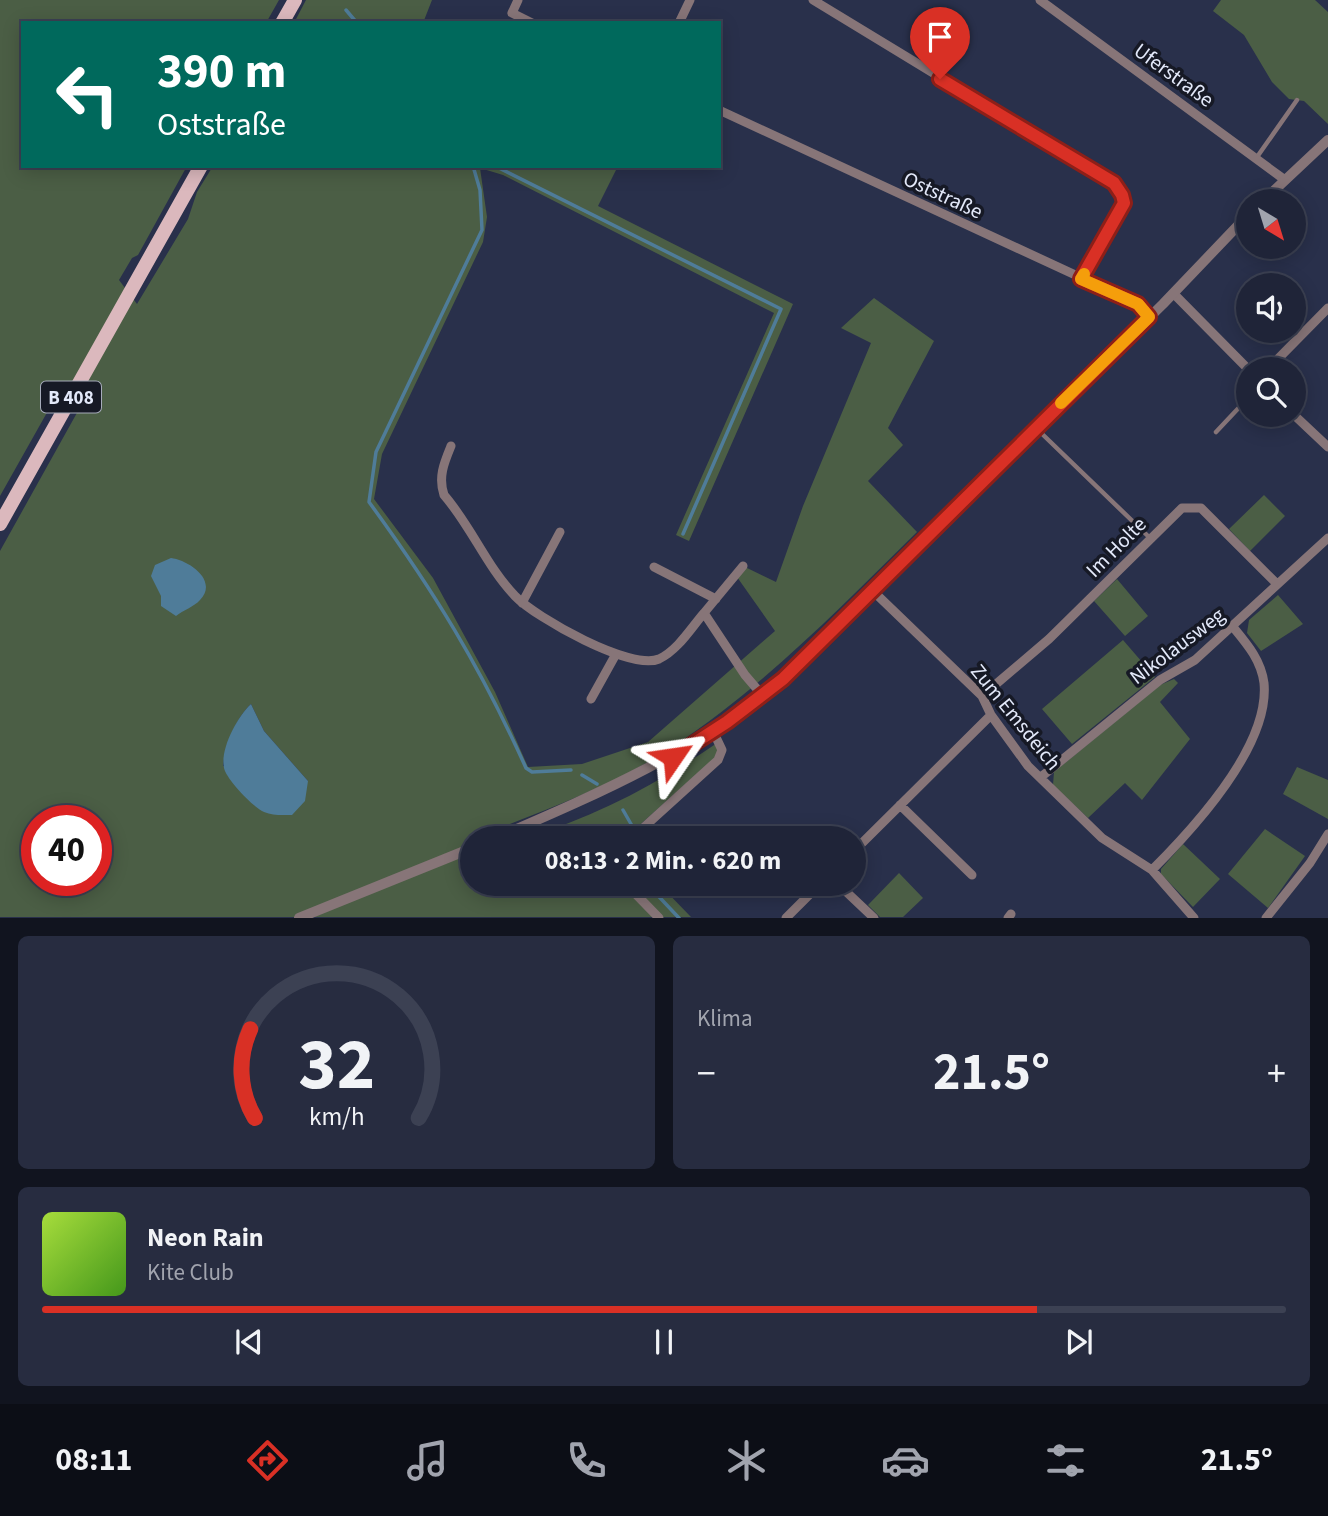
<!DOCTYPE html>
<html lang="de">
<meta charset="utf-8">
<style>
:root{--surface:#1f2438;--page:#272c40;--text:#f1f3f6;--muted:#a1a4ae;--line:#3c4153;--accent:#d93025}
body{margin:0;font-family:"Source Sans 3",sans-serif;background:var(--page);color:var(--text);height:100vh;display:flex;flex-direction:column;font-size:26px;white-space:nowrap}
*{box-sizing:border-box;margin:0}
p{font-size:23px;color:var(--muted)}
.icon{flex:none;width:38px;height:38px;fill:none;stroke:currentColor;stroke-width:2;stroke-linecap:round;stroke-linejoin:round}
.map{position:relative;height:918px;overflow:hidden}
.sheet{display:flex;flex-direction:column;gap:18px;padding:18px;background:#11141f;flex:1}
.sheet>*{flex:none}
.guide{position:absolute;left:21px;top:21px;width:700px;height:147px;border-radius:0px;box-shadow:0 4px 18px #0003,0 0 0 2px var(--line);background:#00695c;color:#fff;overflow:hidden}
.needle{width:46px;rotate:142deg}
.tools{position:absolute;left:1236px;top:189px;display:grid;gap:14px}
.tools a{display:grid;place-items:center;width:70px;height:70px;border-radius:50%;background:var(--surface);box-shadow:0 4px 18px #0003,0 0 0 2px var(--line);font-size:35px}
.speed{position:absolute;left:21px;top:805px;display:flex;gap:14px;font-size:35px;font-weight:700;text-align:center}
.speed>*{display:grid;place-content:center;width:91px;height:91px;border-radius:50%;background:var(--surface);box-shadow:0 4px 18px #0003,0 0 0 2px var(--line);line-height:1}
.speed .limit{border:10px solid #d22;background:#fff;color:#111}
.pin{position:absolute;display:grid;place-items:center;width:60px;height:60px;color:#fff;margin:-72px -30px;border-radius:50% 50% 50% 0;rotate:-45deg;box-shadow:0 0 7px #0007}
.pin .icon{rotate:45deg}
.me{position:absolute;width:77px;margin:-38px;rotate:58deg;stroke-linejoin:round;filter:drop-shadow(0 0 5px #0008)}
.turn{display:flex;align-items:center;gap:24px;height:147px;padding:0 21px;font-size:32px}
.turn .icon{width:91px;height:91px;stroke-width:2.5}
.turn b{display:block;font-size:49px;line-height:60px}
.big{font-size:52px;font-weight:700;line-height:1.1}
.sheet .tile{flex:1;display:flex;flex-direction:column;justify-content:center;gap:10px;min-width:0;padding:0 24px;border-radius:10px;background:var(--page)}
.sheet .dial{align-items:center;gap:0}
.dial svg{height:182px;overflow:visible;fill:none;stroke:var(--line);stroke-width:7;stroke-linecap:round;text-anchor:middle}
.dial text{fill:var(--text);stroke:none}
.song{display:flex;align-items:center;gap:21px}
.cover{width:84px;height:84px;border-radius:10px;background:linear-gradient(135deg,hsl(80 70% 55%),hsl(100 70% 35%))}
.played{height:7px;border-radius:4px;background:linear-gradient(90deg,var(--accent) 80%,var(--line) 80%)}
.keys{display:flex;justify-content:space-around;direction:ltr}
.heat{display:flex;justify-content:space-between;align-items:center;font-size:38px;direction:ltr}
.sheet .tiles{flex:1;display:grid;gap:18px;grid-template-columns:1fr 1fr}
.tile:last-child{grid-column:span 2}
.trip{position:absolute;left:460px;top:826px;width:406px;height:70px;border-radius:35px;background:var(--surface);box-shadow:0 4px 18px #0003,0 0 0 2px var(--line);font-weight:700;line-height:70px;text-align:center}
.tabs{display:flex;height:112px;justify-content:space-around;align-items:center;background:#0c0e16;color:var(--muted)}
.tabs .icon{width:49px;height:49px}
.tabs .on{color:var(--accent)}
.tabs b{font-size:32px;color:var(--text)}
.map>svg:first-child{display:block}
.green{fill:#4b5e45;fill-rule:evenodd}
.water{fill:#4f7c99}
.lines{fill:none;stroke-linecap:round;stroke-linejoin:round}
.stream{stroke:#4f7c99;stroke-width:3.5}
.service{stroke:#877578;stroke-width:4.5}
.minor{stroke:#877578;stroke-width:9}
.tertiary{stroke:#877578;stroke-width:10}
.primary{stroke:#dbb8bd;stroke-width:14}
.route-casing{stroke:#8d1f18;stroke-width:18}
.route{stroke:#d93025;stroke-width:12}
.slow{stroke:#f59e0b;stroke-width:12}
.labels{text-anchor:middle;stroke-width:7;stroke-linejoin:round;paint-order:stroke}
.shield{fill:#161925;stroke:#a6abba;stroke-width:2}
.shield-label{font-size:19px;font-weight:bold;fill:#e3e9fa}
.street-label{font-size:21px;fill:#e3e9fa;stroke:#161925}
</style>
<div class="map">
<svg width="1328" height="918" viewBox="0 0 1328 918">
<rect width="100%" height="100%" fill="#29304b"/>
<path class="green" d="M0 0H279L266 23H23V166H187L138 255 132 258 119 280 137 304 188 219 197 192 213 166H618L598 206 793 304 689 541 676 535 774 313 503 175 480 168 487 217 483 242 382 454 374 499 433 578 495 692 528 767 582 764 648 742 775 631 737 577 743 566 776 582 803 506 871 343 841 328 874 298 934 341 888 428 903 445 868 481 917 532C840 608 764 686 674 746 615 785 546 810 481 835L482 838H472V884H659L691 917H0V551L78 411 58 393 0 496ZM251 704 264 731 308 781 223 766C226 745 235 719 251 704ZM37 821H96V880H37Z
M306 0H432L423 23H294Z
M1221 0H1315L1328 12V124L1304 101 1289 99 1272 82 1244 35 1213 11Z
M1264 495 1285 516 1250 551 1229 529Z
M1117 579 1148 616 1125 636 1094 601Z
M1278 595 1303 624 1261 651 1247 633 1249 620Z
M1123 640 1155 677 1072 744 1042 709Z
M1174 679 1178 683 1160 702 1190 739 1142 800 1125 783 1088 818 1053 785 1054 772 1160 685Z
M720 741 722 755 709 763 625 838H525C596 817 659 783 720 741Z
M1297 767 1328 780V819L1283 794Z
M1265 829 1305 856 1268 908 1228 874Z
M1183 844 1220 879 1193 907 1161 874V869Z
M899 873 923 898 903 917H880L868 905Z"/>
<path class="water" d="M171 558C188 560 219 580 200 600 194 607 183 610 176 616L161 606V596L151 576 155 565Z
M251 704 264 731 308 781 305 801 292 815C283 815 273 816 264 812 254 808 226 779 224 768 220 749 237 717 251 704Z"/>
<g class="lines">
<path class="stream" d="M346 10 357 23
M473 166 480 190 482 230 376 452 369 502C434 591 480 666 526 768L532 772 571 770
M495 166 781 309 683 534
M582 775 597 784
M623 810 639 838
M647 884 679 918"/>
<path class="service" d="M1257 157 1297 100
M1037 429 1150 538
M1216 432 1248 398"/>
<path class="minor" d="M518 0 512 13 532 23
M813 0 1114 183 1122 195 1124 203 1081 279
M1040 0 1285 180
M679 23 690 0
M719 110 1138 304 1149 317
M1174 294 1248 369
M1268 369 1328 308
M1293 414 1328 447
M451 446C444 463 438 477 444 495 471 526 487 567 515 596 536 618 631 671 659 659 678 650 691 628 704 613L745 675 763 696
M654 567 716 599
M874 592 982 696 991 715 1028 766 1102 838 1152 870 1194 918
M522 603 560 532
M704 613 743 566
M982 696 1049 639 1182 508H1201L1277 584
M591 699 616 654
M1041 777 1160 680 1195 660 1328 538
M900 805 972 875
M632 838 718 760 722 750 713 731
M854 851 991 715
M1152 870C1193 829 1270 746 1264 683 1261 660 1247 644 1233 627
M626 884 659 918
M838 884 874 918
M786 918 820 884
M1008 918 1011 914
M1266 918 1310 863 1328 834"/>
<path class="tertiary" d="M1263 201 1328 140
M496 838C602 792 693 753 783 679L1163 304 1248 215
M299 918 472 848"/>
<path class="primary" d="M282 23 295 0
M0 524 201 166"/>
</g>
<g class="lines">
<g class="route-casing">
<path id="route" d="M673 757 727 722 783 679 1149 317 1138 304 1081 279 1124 203 1122 195 1114 183 940 79"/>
</g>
<use href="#route" class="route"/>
<path class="slow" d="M1061 403 1149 317 1138 304 1081 279 1084 274"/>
</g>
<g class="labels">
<rect class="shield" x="41" y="381.5" width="60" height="31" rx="5"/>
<g class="shield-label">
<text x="71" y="404">B 408</text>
</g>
<g class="street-label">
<text transform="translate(1174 75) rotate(36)" y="7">Uferstraße</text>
<text transform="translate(943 195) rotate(25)" y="7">Oststraße</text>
<text transform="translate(1116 547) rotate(-45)" y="7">Im Holte</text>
<text transform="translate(1177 646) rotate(-37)" y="7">Nikolausweg</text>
<text transform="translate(1016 717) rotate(51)" y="7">Zum Emsdeich</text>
</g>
</g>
</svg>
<div class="tools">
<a><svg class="needle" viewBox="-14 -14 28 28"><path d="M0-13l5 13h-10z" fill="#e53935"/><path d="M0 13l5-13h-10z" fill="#a1a4ae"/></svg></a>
<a><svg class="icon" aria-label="sound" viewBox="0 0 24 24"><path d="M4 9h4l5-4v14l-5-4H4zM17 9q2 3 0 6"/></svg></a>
<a><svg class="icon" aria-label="search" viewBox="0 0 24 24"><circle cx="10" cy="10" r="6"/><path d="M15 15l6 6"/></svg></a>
</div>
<div class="speed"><div class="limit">40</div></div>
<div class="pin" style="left:940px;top:79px;background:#d93025"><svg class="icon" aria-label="arrive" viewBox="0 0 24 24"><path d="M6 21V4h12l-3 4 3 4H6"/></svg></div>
<svg class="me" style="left:673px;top:757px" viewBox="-20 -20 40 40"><path d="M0-17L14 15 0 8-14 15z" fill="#d93025" stroke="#fff" stroke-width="4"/></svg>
<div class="trip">08:13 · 2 Min. · 620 m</div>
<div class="guide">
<div class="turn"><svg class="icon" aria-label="left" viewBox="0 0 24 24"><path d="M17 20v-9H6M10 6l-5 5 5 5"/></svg><div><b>390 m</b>Oststraße</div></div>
</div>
</div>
<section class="sheet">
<div class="tiles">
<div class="tile dial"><svg viewBox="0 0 100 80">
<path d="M14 69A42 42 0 1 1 86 69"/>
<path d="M14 69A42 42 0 0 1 12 30" stroke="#d93025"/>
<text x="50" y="56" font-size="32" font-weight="700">32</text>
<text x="50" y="72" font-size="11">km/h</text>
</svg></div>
<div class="tile"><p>Klima</p>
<div class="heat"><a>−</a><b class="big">21.5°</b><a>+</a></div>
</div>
<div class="tile">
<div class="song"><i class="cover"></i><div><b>Neon Rain</b><p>Kite Club</p></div></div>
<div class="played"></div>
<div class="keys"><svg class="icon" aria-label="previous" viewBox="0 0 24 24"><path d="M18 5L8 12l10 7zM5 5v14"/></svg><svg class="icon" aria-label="pause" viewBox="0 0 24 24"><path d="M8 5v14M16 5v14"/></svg><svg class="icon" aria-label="next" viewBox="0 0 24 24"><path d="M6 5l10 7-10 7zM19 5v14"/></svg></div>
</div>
</div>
</section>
<nav class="tabs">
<b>08:11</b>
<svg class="icon on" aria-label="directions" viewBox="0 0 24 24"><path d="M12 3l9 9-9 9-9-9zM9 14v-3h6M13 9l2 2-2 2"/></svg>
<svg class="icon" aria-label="music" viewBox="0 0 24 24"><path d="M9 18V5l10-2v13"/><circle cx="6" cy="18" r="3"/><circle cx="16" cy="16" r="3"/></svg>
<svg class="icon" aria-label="phone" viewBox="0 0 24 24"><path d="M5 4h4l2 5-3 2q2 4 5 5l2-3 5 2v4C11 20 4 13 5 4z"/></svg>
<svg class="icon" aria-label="climate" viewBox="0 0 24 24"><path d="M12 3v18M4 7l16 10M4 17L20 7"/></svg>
<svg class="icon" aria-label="car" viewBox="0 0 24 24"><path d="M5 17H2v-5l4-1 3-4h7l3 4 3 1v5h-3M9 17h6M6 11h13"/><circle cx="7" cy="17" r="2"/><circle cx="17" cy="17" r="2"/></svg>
<svg class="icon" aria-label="filters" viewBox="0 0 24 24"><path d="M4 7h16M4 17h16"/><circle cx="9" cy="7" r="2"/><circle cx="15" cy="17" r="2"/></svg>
<b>21.5°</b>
</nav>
